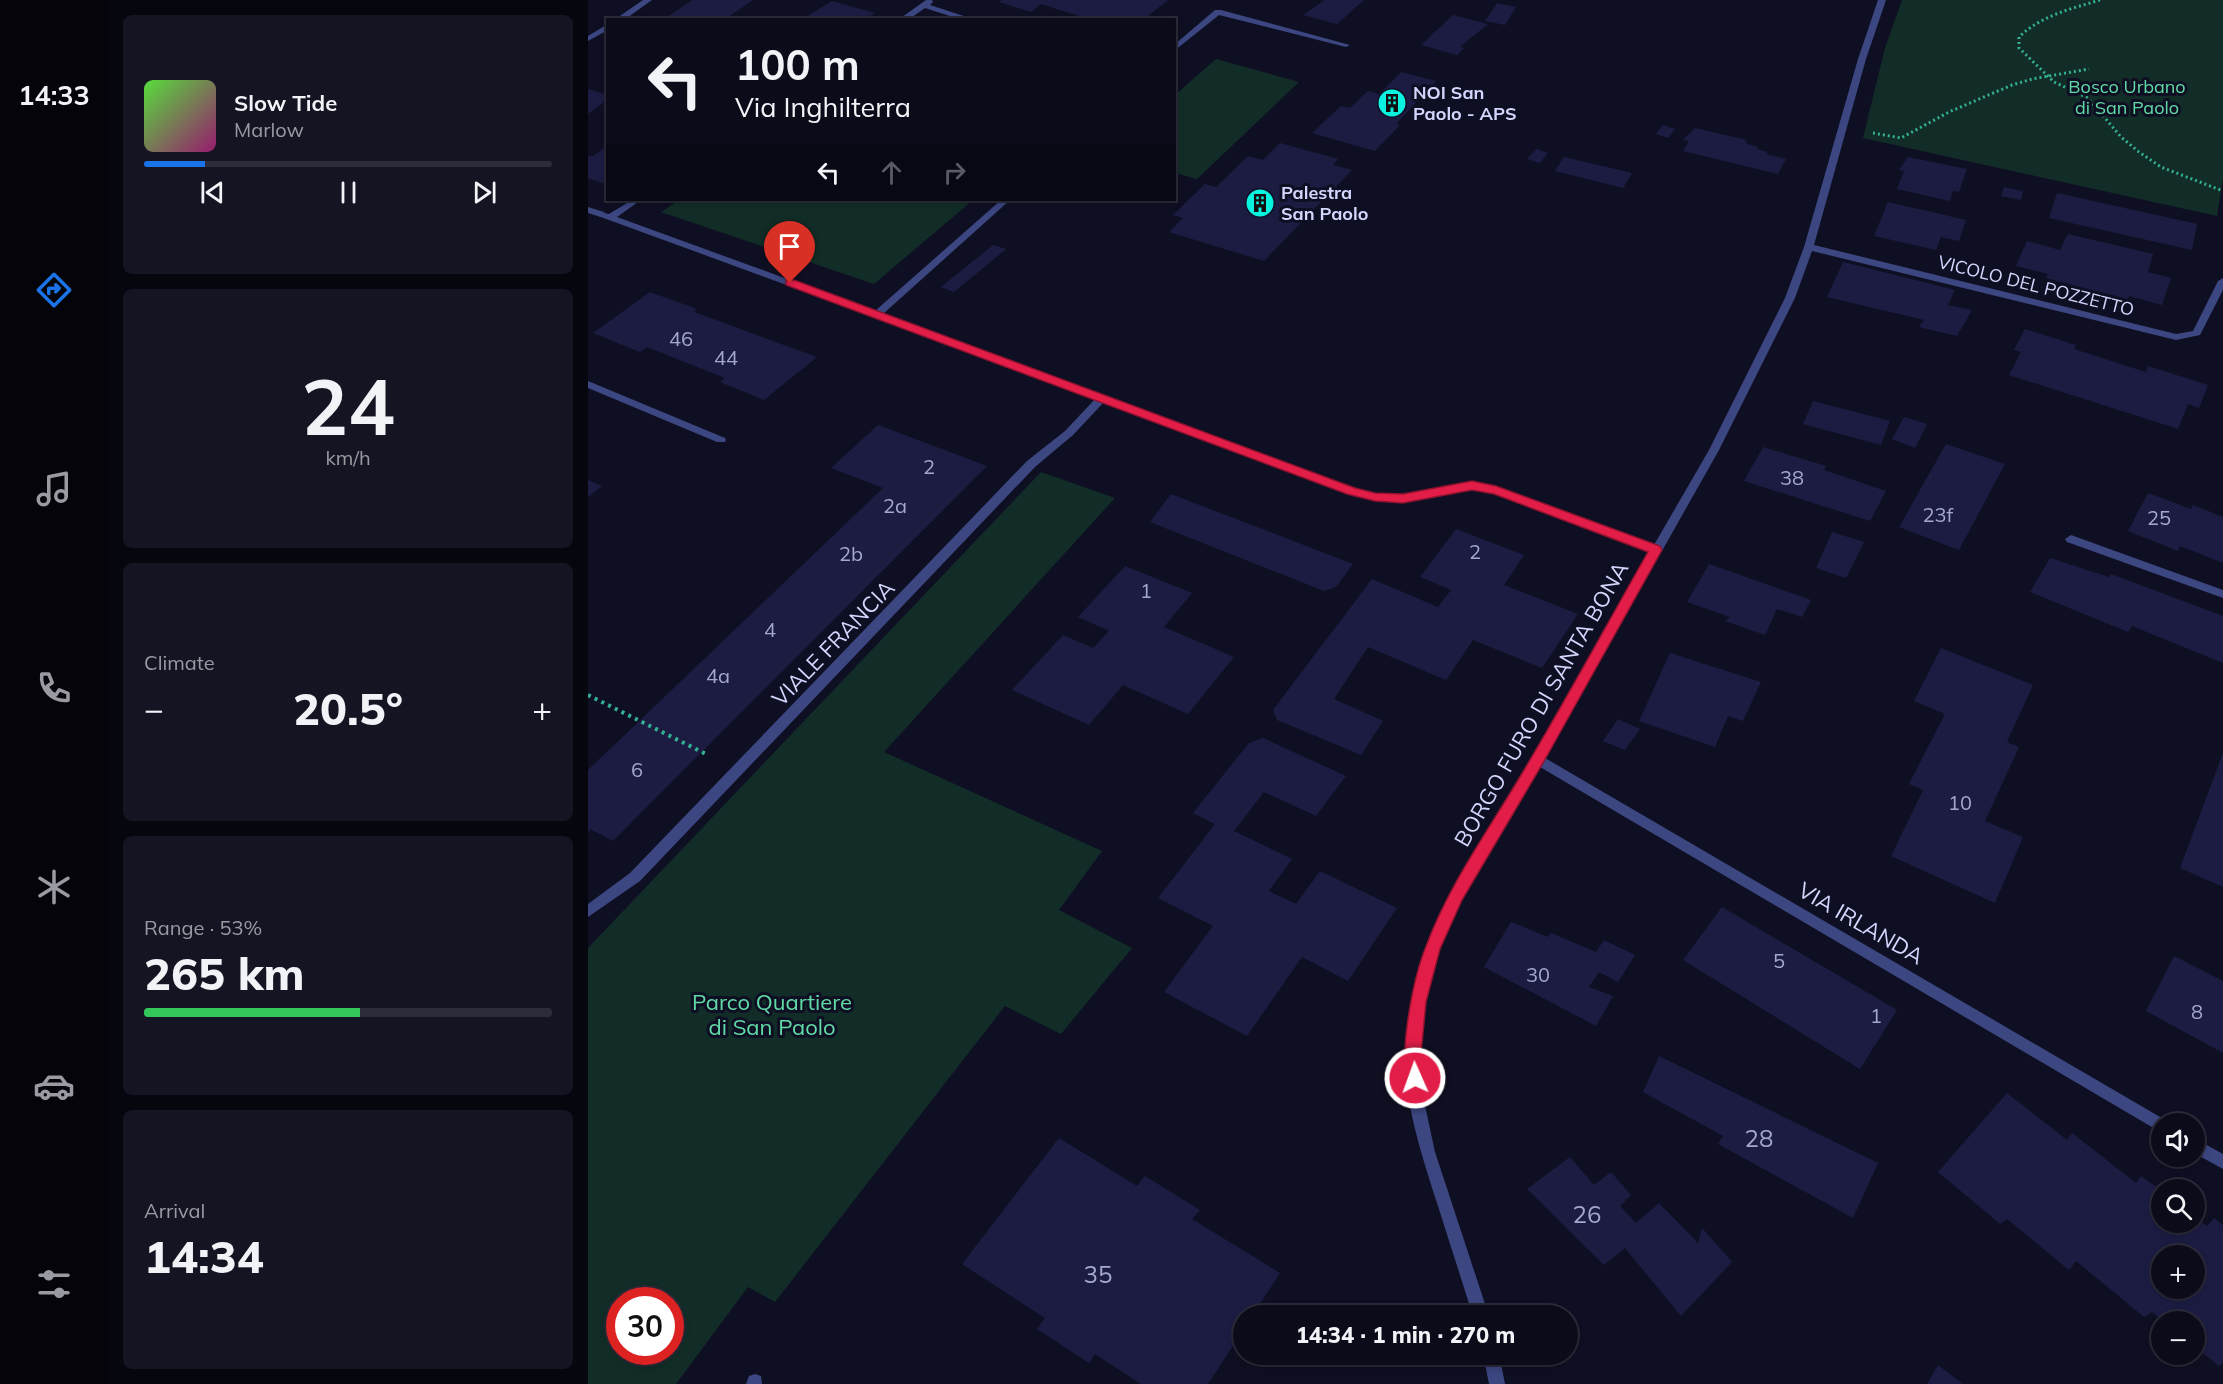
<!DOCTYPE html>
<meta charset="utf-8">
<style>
:root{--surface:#0b0b1a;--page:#141423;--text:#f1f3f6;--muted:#9a9ba2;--line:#2b2b39;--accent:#1a73e8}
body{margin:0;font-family:Mulish,sans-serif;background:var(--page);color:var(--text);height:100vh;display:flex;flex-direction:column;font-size:22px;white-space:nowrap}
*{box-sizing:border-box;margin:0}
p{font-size:20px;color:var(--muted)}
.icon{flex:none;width:33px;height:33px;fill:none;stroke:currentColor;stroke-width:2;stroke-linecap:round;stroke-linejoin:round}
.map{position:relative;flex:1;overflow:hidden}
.drawer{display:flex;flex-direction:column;gap:15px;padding:15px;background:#06060e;width:480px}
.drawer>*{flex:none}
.banner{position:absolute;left:18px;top:18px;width:570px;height:183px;border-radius:0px;box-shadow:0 3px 9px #0003,0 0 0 2px var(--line);background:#0b0b1a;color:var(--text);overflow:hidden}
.tools{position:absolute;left:1563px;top:1113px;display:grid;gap:12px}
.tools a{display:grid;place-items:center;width:54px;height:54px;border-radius:50%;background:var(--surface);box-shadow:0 3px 9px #0003,0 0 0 2px var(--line);font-size:30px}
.speed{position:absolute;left:18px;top:1287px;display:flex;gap:12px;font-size:30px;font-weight:700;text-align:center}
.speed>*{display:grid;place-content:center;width:78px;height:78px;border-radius:50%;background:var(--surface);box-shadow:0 3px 9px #0003,0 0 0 2px var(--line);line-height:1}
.speed .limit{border:9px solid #d22;background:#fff;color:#111}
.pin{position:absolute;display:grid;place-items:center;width:51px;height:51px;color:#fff;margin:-62px -26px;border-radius:50% 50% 50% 0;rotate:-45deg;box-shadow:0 0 6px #0007}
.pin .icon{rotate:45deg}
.me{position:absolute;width:66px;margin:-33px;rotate:358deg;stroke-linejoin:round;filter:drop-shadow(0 0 4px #0008)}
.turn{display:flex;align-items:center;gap:21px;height:126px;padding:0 30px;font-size:27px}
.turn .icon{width:78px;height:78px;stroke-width:2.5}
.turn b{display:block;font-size:42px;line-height:51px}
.lanes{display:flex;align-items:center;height:57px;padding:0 30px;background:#0003;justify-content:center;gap:30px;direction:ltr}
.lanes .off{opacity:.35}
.big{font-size:45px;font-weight:800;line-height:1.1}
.drawer .card{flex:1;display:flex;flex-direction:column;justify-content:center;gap:9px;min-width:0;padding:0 21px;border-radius:9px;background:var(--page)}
.drawer .dial{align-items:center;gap:0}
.dial b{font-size:78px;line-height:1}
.song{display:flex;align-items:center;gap:18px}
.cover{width:72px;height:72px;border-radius:9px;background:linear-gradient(135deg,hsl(110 70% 55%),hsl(320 70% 35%))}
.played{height:6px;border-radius:3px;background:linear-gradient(90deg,var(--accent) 15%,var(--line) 15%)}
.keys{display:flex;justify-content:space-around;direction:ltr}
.heat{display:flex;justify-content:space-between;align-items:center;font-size:33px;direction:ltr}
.charge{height:9px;border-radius:4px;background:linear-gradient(90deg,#34c759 53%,var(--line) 0)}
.trip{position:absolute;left:645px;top:1305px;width:345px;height:60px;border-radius:30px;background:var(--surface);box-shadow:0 3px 9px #0003,0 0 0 2px var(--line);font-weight:800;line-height:60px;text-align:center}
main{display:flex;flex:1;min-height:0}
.tabs{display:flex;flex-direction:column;width:108px;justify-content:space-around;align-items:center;background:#04040a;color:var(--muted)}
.tabs .icon{width:42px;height:42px}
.tabs .active{color:var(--accent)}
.tabs b{font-size:27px;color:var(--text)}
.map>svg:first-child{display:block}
.green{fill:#122d27;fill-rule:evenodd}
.building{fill:#1c1c43;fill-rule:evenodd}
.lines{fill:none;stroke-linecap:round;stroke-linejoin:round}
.path-far1{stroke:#33b192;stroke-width:3;stroke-dasharray:2 3;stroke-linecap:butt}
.path{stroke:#33b192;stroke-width:4;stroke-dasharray:3 4.5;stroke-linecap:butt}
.pedestrian{fill:#3c4680;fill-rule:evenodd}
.minor{fill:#3c4680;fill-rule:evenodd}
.route{fill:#e11d48;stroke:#92132f;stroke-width:1.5}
.labels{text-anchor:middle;stroke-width:6;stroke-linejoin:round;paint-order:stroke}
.far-park-label{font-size:18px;fill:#61dba6;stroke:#0f0f23}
.far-poi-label{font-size:18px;font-weight:bold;fill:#d3d6fd;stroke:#0f0f23;text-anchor:start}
.far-street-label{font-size:18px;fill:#d3d6fd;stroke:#0f0f23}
.number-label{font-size:20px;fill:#a5a8ce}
.street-label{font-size:22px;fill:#d3d6fd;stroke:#0f0f23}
.park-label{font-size:22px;fill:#61dba6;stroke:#0f0f23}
.near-number-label{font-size:24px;fill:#a5a8ce}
</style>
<main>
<nav class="tabs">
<b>14:33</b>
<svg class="icon active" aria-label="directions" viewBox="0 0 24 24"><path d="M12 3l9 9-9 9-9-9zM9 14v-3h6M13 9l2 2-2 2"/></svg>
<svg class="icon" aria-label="music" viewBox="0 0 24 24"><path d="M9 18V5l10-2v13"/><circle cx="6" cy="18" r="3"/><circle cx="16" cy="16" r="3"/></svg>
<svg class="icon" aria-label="phone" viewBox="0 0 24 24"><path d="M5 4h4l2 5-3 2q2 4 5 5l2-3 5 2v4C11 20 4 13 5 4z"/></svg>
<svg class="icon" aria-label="climate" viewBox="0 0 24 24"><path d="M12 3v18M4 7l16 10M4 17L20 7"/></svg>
<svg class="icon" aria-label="car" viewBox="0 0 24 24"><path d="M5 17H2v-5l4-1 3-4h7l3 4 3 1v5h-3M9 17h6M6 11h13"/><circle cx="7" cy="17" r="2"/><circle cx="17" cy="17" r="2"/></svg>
<svg class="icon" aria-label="filters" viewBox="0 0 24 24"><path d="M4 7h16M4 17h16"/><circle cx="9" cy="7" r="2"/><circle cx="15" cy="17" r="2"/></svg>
</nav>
<section class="drawer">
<div class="card">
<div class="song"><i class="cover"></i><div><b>Slow Tide</b><p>Marlow</p></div></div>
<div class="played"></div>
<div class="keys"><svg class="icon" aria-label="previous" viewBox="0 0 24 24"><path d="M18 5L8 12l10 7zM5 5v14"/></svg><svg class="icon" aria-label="pause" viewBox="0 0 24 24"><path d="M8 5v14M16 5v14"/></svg><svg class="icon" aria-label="next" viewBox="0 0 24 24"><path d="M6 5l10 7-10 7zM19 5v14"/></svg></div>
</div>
<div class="card dial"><b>24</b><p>km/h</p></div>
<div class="card"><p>Climate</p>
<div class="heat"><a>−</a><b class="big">20.5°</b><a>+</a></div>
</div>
<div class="card"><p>Range · 53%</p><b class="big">265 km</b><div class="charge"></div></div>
<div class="card"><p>Arrival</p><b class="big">14:34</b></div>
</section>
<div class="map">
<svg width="1635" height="1384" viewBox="0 0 1635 1384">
<rect width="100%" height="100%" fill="#0f0f23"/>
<path class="green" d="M1314 0H1635V179L1629 216 1275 138 1297 48Z
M628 59 711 82 609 179 587 173V95Z
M91 200H385L286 284 73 212Z
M453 472 527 498 296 752 514 851 471 910 544 948 473 1034 417 1006 187 1302 160 1287 88 1384H0V948ZM32 1300H82V1352H32Z"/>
<path class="building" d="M104 0H165L136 20H75Z
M414 0H580L555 20H504L453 4 443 12 411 2Z
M737 0H776L749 24 715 15Z
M244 1 287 13 277 20H213Z
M909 3 928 7 917 25 897 21Z
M865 15 900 24 872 47 876 48 869 55 833 45Z
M813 72 848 81 808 124 812 125 787 151 724 133 753 106 762 108 780 91 791 94Z
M0 89 20 95V99L0 114Z
M1075 125 1087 129 1080 138 1068 134Z
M1107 128 1159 140 1157 143 1170 147 1169 149 1179 152 1178 154 1198 159 1190 174 1095 151 1101 141 1095 140Z
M20 143V185L0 178V156H5L18 147 15 146Z
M692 143 750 159 745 165 764 170 676 261 581 232 595 218 585 215 617 184 628 187 660 156 675 160Z
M948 149 960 153 952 163 939 159Z
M976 157 1044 173 1035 188 967 171Z
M1320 157 1379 169 1371 192 1365 191 1362 201 1309 189 1316 171 1311 170Z
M1416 187 1435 191 1433 200 1413 196Z
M1469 193 1609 224 1604 250 1461 218Z
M1300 202 1378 220 1371 241 1353 237 1348 250 1286 236Z
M1480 234 1565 254 1560 272 1583 278 1574 305 1541 296 1539 300 1458 278 1460 274 1428 266 1439 241 1472 250Z
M405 245 418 249 366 292 353 287Z
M1255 262 1367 290 1360 305 1384 310 1369 336 1331 327 1336 320 1239 297Z
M62 292 109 309 106 312 229 357 176 400 132 382 137 378 59 347 52 352 5 333Z
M1437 329 1488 345 1486 349 1558 372 1560 366 1620 385 1611 408 1600 404 1590 429 1421 375 1433 352 1426 350Z
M1225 401 1302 421 1293 445 1215 424Z
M1316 417 1339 424 1327 448 1304 439Z
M290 425 399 466 25 841 2 829 0 832V770L295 488 243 468Z
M1358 444 1417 464 1371 550 1311 527Z
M1175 447 1238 466 1236 470 1298 491 1282 521 1156 481Z
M0 480 14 486 0 497Z
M1560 493 1603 509 1605 505 1635 517V563L1592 546 1590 551 1540 531Z
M583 494 765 564 748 587 736 591 562 522Z
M868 529 936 555 916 585 990 614 954 668 885 640 858 680 780 647 746 699 795 721 773 755 689 720 685 710 784 579 850 607 863 590 832 577Z
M1244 532 1276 542 1258 578 1228 568Z
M1462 558 1521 577 1523 574 1635 616V663L1544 626 1540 632 1442 592Z
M1121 564 1223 600 1214 617 1189 609 1177 635 1137 621 1142 617 1099 602Z
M537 566 604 593 576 627 646 657 600 714 535 685 501 725 424 690 475 635 505 648 521 631 490 617Z
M1353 648 1445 685 1419 742 1431 747 1397 821 1435 837 1407 903 1303 856 1335 790 1321 784 1357 714 1326 701Z
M1082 653 1173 682 1155 721 1140 716 1127 747 1051 721Z
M1030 719 1052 729 1037 750 1015 741Z
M675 738 758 776 728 816 676 792 646 831 704 859 681 891 708 904 732 871 809 908 760 981 714 957 659 1036 576 992 625 926 570 898 627 824 605 813 661 743Z
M1635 753V887L1592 868Z
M1134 907 1309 1010 1272 1069 1095 960Z
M923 922 960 937 963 933 1008 952 1016 940 1047 955 1030 982 1011 972 1001 987 1025 996 1008 1026 896 967Z
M1586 956 1635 981V1053L1558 1011Z
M1071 1056 1290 1163 1265 1218 1130 1144 1135 1136 1055 1092Z
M1419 1093 1479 1140 1484 1133 1548 1183 1553 1176 1574 1191V1222H1606V1217L1619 1226 1626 1218 1635 1225V1363L1631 1366 1606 1346V1322H1576L1564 1312 1556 1317 1488 1261 1481 1270 1419 1219 1412 1224 1350 1172ZM1574 1256H1606V1288H1574Z
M471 1138 549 1186 557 1176 612 1210 604 1219 692 1273 664 1316H656V1329L620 1384H553L507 1354 501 1363 449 1329 457 1318 374 1264Z
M982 1157 1006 1185 1023 1172 1043 1195 1032 1206 1048 1223 1071 1203 1110 1243 1114 1228 1144 1262 1093 1316 1037 1248 1016 1265 939 1189Z
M1350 1365 1375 1384H1339Z"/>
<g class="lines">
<path class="path-far1" d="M1512 0C1483 9 1454 15 1431 37V48L1466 82 1500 98 1533 137 1551 152 1573 167 1635 191
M1285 133 1313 138 1361 112 1424 85 1444 79 1501 69"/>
<path class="path" d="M0 695 120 755"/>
<path class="pedestrian" d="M0 207 16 212 17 214 13 217 0 213Z"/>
<path class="minor" d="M55 0H64L36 20H26Z
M338 0H344L345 2 342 5 388 20H374L337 8 320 20H310Z
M1290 0H1298L1278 59 1226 245 1588 334 1605 331 1630 281 1635 278V290L1612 335 1588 340 1224 251 1207 298 1131 450 957 758 1579 1121 1580 1124H1574V1133L952 767 873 899 851 949 837 1002 832 1054 836 1101 847 1152 901 1316H885C873 1278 861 1241 849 1203 834 1155 816 1104 818 1053 822 936 889 853 945 757 985 689 1023 620 1062 552L906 493 884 490 815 502 787 501 764 495 517 401 485 435 447 467 52 881 0 917V904L42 873 439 461 477 431 508 398 10 216V212L21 214 44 200H53L29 217 287 311 413 200H422L295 314 767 488 787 493 815 494 884 482 908 486 1066 545 1121 450 1197 298 1216 247 1270 59Z
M627 10H633L762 45 758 47 631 15 586 51V45Z
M20 24V30L0 41V36Z
M0 381 137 438 138 440 137 442H129L0 388Z
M1483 535 1635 590V598L1479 542 1477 539Z
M1606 1138 1635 1154V1169L1606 1153Z
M895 1354H911L917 1384H901Z
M167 1374 173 1376 174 1384H158L161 1376Z"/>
</g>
<path class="route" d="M198 280H206L767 488 787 493 815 494 884 481 908 486 1072 546 1074 550 955 763 874 900 852 949 838 1002 833 1054 835 1078 832 1083 827 1085 821 1083C809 1056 826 977 837 949 860 885 902 828 936 770 979 698 1019 624 1060 552L906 494 884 490 815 503 787 501 759 494 198 285Z"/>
<defs>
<g id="building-disc" transform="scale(1.5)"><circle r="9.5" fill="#09f3e0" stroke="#0f0f23"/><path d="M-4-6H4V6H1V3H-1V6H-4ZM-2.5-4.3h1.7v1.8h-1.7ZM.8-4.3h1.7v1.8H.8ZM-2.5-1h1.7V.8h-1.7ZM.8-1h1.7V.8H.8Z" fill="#111"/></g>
</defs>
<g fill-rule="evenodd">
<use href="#building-disc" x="804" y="103"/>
<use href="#building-disc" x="672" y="203"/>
</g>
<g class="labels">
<g class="far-park-label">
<text x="1539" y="93">Bosco Urbano<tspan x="1539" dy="21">di San Paolo</tspan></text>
</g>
<g class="far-poi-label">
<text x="825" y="99">NOI San<tspan x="825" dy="21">Paolo - APS</tspan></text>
<text x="693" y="199">Palestra<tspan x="693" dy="21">San Paolo</tspan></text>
</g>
<g class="far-street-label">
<text transform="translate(1448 286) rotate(14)" y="6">VICOLO DEL POZZETTO</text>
</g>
<g class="number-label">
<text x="93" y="346">46</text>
<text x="138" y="365">44</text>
<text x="341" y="474">2</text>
<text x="1204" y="485">38</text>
<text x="307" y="513">2a</text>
<text x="1350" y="522">23f</text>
<text x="1571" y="525">25</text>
<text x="887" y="559">2</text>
<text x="263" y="561">2b</text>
<text x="558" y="598">1</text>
<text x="182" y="637">4</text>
<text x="130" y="683">4a</text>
<text x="49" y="777">6</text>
<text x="1372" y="810">10</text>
<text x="1191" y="968">5</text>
<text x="950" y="982">30</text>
<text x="1609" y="1019">8</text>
<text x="1288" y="1023">1</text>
</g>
<g class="street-label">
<text transform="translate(245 643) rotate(-46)" y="8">VIALE FRANCIA</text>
<text transform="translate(953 704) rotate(-60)" y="8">BORGO FURO DI SANTA BONA</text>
<text transform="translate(1273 923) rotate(30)" y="8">VIA IRLANDA</text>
</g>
<g class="park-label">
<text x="184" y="1010">Parco Quartiere<tspan x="184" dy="25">di San Paolo</tspan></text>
</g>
<g class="near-number-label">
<text x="1171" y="1147">28</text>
<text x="999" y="1223">26</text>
<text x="510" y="1283">35</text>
</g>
</g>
</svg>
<div class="tools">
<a><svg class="icon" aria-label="sound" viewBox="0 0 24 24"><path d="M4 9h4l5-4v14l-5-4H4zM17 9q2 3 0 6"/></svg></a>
<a><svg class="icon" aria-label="search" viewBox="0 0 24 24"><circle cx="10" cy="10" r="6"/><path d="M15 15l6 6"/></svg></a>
<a>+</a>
<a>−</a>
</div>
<div class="speed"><div class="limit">30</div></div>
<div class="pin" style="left:202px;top:283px;background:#d93025"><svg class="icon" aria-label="arrive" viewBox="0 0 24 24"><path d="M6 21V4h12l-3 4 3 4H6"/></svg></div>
<svg class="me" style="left:827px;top:1078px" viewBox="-20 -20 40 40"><circle r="17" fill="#e11d48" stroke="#fff" stroke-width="3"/><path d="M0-11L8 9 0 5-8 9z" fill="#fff"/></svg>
<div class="trip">14:34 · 1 min · 270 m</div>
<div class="banner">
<div class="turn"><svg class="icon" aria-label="left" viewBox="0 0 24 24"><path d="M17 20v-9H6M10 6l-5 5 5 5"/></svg><div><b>100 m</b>Via Inghilterra</div></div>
<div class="lanes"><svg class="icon" aria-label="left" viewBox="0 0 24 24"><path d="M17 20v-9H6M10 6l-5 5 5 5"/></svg><svg class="icon off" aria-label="ahead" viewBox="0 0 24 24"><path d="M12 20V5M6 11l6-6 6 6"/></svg><svg class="icon off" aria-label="right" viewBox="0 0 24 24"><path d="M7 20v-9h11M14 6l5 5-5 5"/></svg></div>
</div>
</div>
</main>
